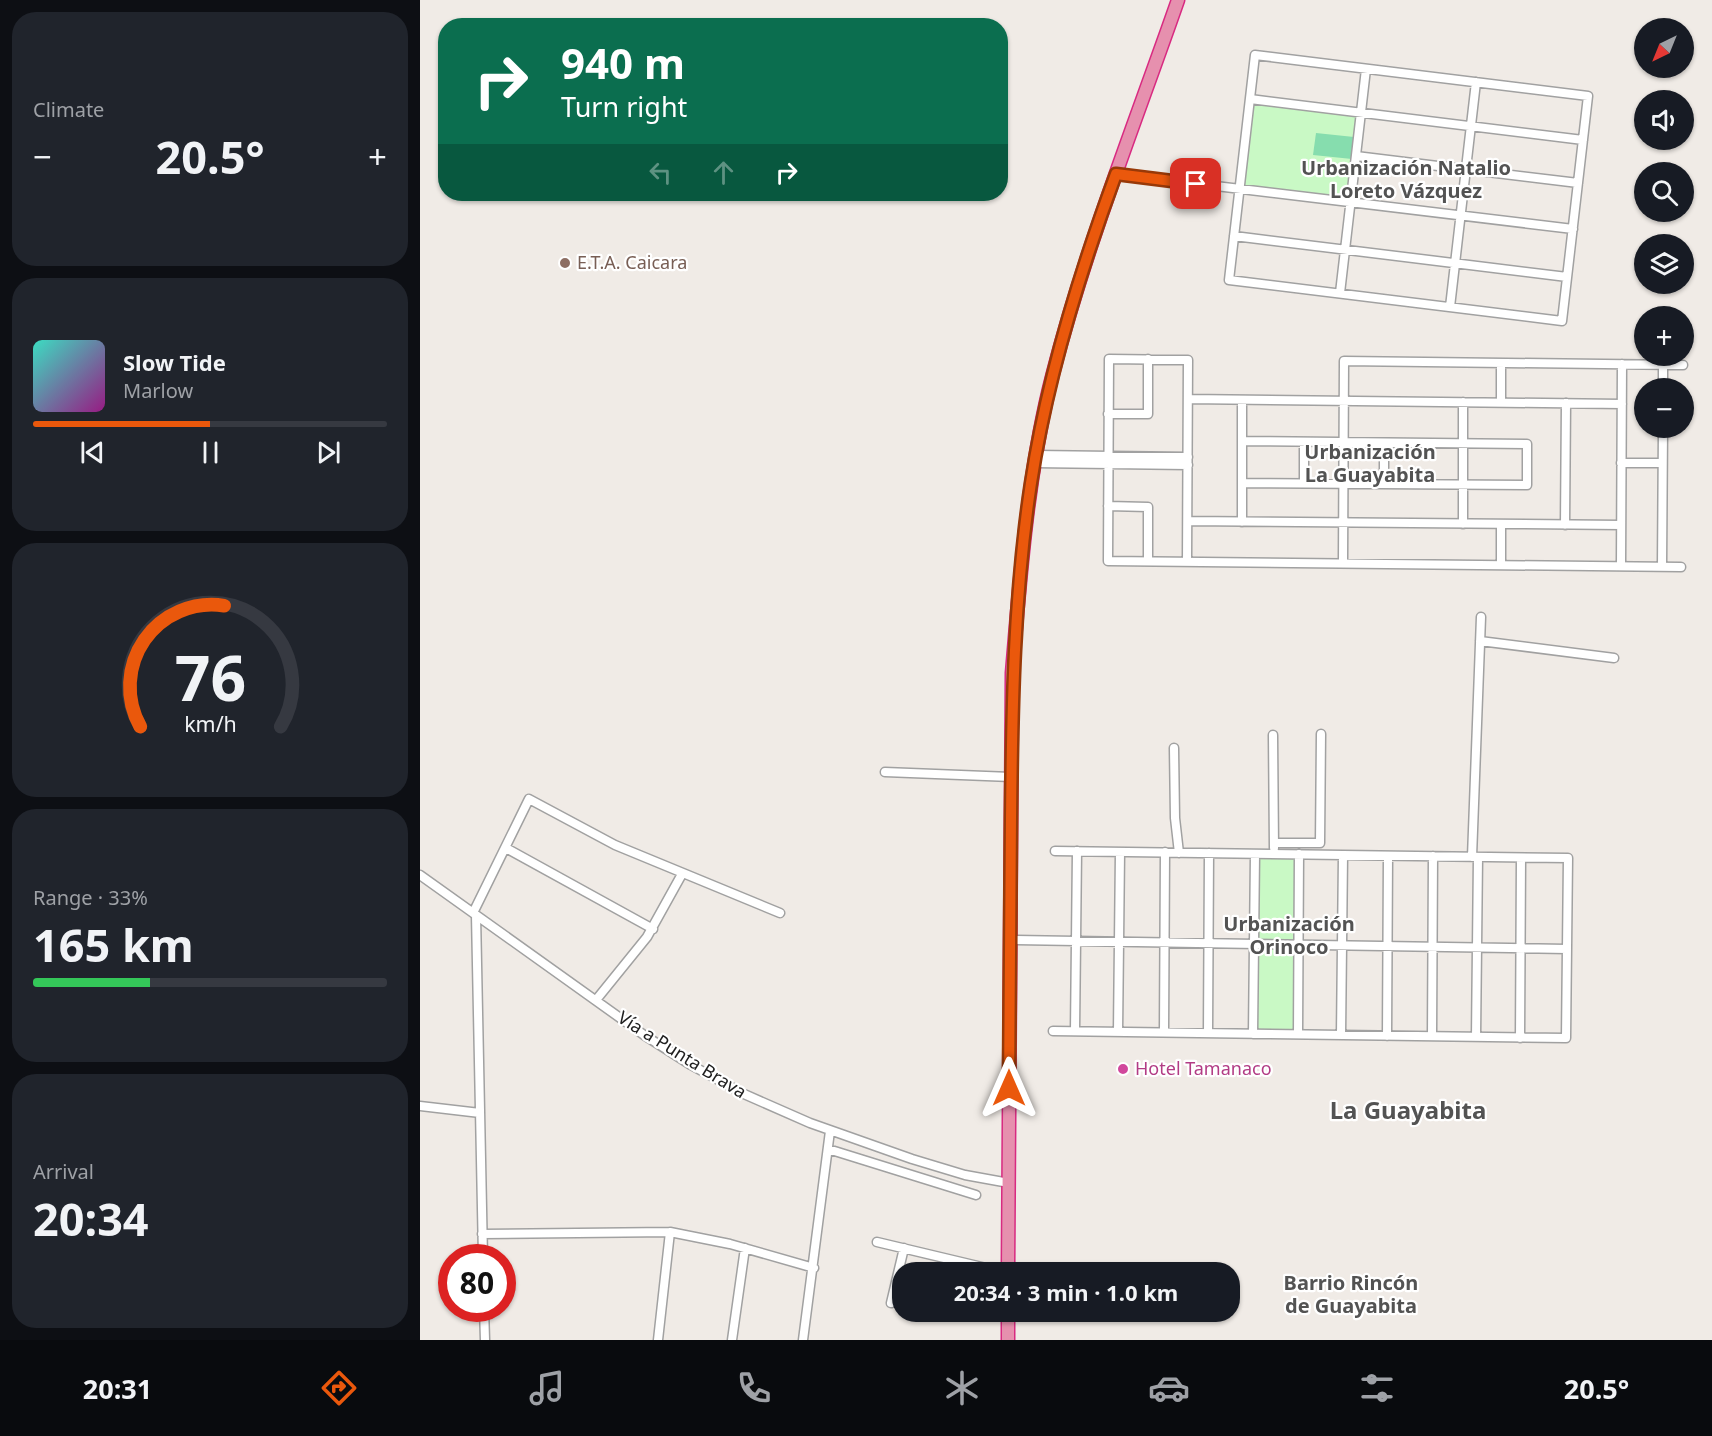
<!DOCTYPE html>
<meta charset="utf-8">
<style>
:root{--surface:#171b24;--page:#20242c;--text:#f1f3f6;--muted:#9ea1a6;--line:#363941;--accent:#ea580c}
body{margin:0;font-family:"Noto Sans",sans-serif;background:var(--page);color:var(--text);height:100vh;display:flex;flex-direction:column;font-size:22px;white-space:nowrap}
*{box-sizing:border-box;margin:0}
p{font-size:20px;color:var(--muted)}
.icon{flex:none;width:33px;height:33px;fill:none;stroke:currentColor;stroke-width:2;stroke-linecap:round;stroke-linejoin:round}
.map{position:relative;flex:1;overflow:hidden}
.drawer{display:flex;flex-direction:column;gap:12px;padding:12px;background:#0d0f14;width:420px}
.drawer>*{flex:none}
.banner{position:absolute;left:18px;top:18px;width:570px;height:183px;border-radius:24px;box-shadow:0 2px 4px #0004;background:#0b6e4f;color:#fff;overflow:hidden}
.needle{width:39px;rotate:223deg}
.buttons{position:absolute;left:1214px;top:18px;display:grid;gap:12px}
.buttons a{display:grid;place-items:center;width:60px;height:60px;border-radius:50%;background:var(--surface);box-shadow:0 2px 4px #0004;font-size:30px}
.speed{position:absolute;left:18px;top:1244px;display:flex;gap:12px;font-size:30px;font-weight:700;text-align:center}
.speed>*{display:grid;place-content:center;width:78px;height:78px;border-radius:50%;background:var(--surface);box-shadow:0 2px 4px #0004;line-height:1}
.speed .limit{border:9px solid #d22;background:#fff;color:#111}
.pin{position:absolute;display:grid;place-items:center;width:51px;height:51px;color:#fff;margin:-26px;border-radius:12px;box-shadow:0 3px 9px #0006}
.me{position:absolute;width:66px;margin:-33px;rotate:0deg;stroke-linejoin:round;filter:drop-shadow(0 0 4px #0008)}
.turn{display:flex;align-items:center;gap:21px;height:126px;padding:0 24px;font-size:27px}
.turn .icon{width:78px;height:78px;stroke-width:2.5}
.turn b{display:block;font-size:42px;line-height:51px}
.lanes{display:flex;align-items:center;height:57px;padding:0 24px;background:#0003;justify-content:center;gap:30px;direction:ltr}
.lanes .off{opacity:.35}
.big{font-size:45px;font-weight:700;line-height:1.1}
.drawer .widget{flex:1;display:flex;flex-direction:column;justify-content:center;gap:9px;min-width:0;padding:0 21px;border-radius:24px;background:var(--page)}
.drawer .dial{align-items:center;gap:0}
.dial svg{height:156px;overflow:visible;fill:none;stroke:var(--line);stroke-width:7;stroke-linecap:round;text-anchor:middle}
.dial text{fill:var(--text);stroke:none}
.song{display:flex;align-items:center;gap:18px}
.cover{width:72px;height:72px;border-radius:9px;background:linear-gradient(135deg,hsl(170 70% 55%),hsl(310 70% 35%))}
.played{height:6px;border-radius:3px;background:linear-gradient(90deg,var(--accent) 50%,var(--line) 50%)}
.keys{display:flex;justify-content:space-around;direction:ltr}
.heat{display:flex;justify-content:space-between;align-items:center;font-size:33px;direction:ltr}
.charge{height:9px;border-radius:4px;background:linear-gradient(90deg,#34c759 33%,var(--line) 0)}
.trip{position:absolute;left:472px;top:1262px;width:348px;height:60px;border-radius:24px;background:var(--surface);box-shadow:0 2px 4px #0004;font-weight:700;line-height:60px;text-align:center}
.dock{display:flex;height:96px;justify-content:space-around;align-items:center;background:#090b0e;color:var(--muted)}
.dock .icon{width:42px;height:42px}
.dock .current{color:var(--accent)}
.dock b{font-size:27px;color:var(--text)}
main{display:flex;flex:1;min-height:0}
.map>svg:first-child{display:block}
.park{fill:#c9f9c5}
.pitch{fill:#86ddae}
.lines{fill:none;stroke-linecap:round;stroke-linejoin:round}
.minor-casing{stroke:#a1a1a1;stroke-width:11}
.highway-casing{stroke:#d82a81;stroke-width:15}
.minor{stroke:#fff;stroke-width:8}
.highway{stroke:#e690ae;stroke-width:12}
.route-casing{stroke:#983908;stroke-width:15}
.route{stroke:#ea580c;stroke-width:10}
.education-dot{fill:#8d6e63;stroke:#fff;stroke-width:2}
.hotel-dot{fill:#d1479c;stroke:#fff;stroke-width:2}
.labels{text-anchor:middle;stroke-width:4.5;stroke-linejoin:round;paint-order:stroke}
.education-label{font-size:18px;fill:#785e54;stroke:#fff;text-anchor:start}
.street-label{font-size:18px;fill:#202020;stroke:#fff}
.hotel-label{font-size:18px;fill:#b23c85;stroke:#fff;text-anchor:start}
.neighbourhood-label{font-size:20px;font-weight:bold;fill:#535353;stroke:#fff}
.district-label{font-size:24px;font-weight:bold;fill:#535353;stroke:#fff}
</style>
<main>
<section class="drawer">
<div class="widget"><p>Climate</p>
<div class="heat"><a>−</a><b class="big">20.5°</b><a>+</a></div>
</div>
<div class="widget">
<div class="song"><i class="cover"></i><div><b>Slow Tide</b><p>Marlow</p></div></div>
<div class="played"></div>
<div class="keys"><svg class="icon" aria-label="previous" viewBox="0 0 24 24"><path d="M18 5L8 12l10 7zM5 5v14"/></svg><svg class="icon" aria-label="pause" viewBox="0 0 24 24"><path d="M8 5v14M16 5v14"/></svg><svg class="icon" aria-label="next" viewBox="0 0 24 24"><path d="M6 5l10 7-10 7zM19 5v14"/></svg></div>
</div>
<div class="widget dial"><svg viewBox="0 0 100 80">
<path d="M14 69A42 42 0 1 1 86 69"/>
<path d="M14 69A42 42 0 0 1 57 7" stroke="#ea580c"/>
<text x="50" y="56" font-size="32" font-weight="700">76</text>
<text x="50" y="72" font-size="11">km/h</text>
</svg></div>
<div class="widget"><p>Range · 33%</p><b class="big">165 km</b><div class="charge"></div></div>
<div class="widget"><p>Arrival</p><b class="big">20:34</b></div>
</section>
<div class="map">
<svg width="1292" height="1340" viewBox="0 0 1292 1340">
<rect width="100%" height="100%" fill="#f0ebe6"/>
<path class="park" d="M833 103 938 116 928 199 823 186Z
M838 857 876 858 875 941 837 940Z
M837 947 875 948 874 1031 837 1030Z"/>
<path class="pitch" d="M896 133 934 137 932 159 893 155Z"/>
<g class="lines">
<g class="minor-casing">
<path id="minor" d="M835 55 1168 96 1142 321 809 280Z
M830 99 1163 140
M936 156 1158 183
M696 174 1153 229
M814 236 1147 277
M920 293 946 69
M1030 307 1056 82
M1243 388V365
M768 399 1202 404
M1081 402V363
M688 414H728V359
M616 455 768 457
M614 463 768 465
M1201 463H1242
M822 483 1107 485V444L822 441
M884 483V442
M964 484V443
M688 506 728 507V561
M768 521 1201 525
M822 522V400
M1043 524V402
M1145 525 1146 403
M767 562 768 360 689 359 688 561 1261 567
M923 563 924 361 1263 365
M1081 565V524
M1201 566 1202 364
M1242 566 1243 428
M1060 641 1194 658
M853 735 854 848
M754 748 755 818 759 853
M465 772 591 777
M854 843H900L901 734
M86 848 233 929
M1052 857 1061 617
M0 875 224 1035 271 1065 324 1094 390 1123 492 1159 545 1175 589 1183
M53 913 109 799 195 845 360 913
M56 915 63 1257
M590 940 1147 949
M176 1000 227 937 262 874
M633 1031 1146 1038 1148 858 635 851
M655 1031 657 851
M698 1032 700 852
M744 1032 745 852
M788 1033 789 853
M833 1034 835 854
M878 1034 879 854
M921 1035 923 855
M967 1036 968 856
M1012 1036 1013 856
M1056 1037 1058 857
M1100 1038 1101 858
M0 1106 60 1113
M408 1149 556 1195
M62 1234 250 1232 310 1244 394 1268
M457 1242 583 1272
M471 1303 484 1248
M64 1308 65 1340
M238 1340 250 1232
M312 1340 325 1248
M383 1340 410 1131"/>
</g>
<g class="highway-casing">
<path id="highway" d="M588 1272 592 673C600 578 607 482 629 389 662 256 713 129 758 0
M588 1340V1311"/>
</g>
<use href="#minor" class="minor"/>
<use href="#highway" class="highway"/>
</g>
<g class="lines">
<g class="route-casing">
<path id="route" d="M589 1088C590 998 590 908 591 818 592 706 594 594 611 483 627 378 659 274 696 174L776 184"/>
</g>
<use href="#route" class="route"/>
</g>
<circle class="education-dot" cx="145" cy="263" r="6"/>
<circle class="hotel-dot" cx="703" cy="1069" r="6"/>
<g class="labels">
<g class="education-label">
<text x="157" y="269">E.T.A. Caicara</text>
</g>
<g class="street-label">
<text transform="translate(262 1055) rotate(32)" y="6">Vía a Punta Brava</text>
</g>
<g class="hotel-label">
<text x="715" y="1075">Hotel Tamanaco</text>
</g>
<g class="neighbourhood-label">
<text x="986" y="175">Urbanización Natalio<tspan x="986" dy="23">Loreto Vázquez</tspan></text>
<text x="950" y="459">Urbanización<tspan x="950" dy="23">La Guayabita</tspan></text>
<text x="869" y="931">Urbanización<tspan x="869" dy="23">Orinoco</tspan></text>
<text x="931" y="1290">Barrio Rincón<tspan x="931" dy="23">de Guayabita</tspan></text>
</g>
<g class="district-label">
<text x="988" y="1119">La Guayabita</text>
</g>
</g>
</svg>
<div class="buttons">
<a><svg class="needle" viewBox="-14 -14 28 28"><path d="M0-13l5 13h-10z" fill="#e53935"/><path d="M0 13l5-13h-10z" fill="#9ea1a6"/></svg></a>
<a><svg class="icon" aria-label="sound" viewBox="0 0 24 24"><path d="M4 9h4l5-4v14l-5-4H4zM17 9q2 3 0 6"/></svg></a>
<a><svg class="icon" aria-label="search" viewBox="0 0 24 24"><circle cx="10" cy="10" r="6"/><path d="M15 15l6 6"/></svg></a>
<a><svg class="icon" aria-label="layers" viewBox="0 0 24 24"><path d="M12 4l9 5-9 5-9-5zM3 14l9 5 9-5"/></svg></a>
<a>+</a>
<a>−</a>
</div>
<div class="speed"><div class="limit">80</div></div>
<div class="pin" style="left:776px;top:184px;background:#d93025"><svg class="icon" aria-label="arrive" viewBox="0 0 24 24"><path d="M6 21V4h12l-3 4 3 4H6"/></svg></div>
<svg class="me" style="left:589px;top:1088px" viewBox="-20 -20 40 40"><path d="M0-17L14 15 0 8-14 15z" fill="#ea580c" stroke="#fff" stroke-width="4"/></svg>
<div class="trip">20:34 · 3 min · 1.0 km</div>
<div class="banner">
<div class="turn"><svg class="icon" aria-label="right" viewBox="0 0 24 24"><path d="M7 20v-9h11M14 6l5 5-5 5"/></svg><div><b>940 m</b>Turn right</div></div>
<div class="lanes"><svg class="icon off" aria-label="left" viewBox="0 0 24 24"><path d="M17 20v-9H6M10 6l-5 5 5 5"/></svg><svg class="icon off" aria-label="ahead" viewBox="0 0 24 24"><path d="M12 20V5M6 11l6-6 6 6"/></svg><svg class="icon" aria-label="right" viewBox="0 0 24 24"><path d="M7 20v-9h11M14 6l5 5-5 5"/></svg></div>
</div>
</div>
</main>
<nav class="dock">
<b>20:31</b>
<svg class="icon current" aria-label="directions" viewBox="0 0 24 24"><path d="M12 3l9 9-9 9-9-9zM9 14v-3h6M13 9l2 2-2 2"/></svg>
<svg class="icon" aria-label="music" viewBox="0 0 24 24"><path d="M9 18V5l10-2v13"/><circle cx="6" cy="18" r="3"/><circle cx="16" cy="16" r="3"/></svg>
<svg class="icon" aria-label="phone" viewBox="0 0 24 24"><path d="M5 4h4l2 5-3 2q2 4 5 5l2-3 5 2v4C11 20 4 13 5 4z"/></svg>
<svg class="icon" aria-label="climate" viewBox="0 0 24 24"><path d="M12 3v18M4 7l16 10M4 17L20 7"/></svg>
<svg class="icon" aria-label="car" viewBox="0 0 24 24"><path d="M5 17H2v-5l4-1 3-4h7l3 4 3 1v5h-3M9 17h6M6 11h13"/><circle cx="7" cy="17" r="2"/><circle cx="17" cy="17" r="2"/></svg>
<svg class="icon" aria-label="filters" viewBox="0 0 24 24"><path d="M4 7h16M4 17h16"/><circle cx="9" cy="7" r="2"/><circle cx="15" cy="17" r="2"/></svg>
<b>20.5°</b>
</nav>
